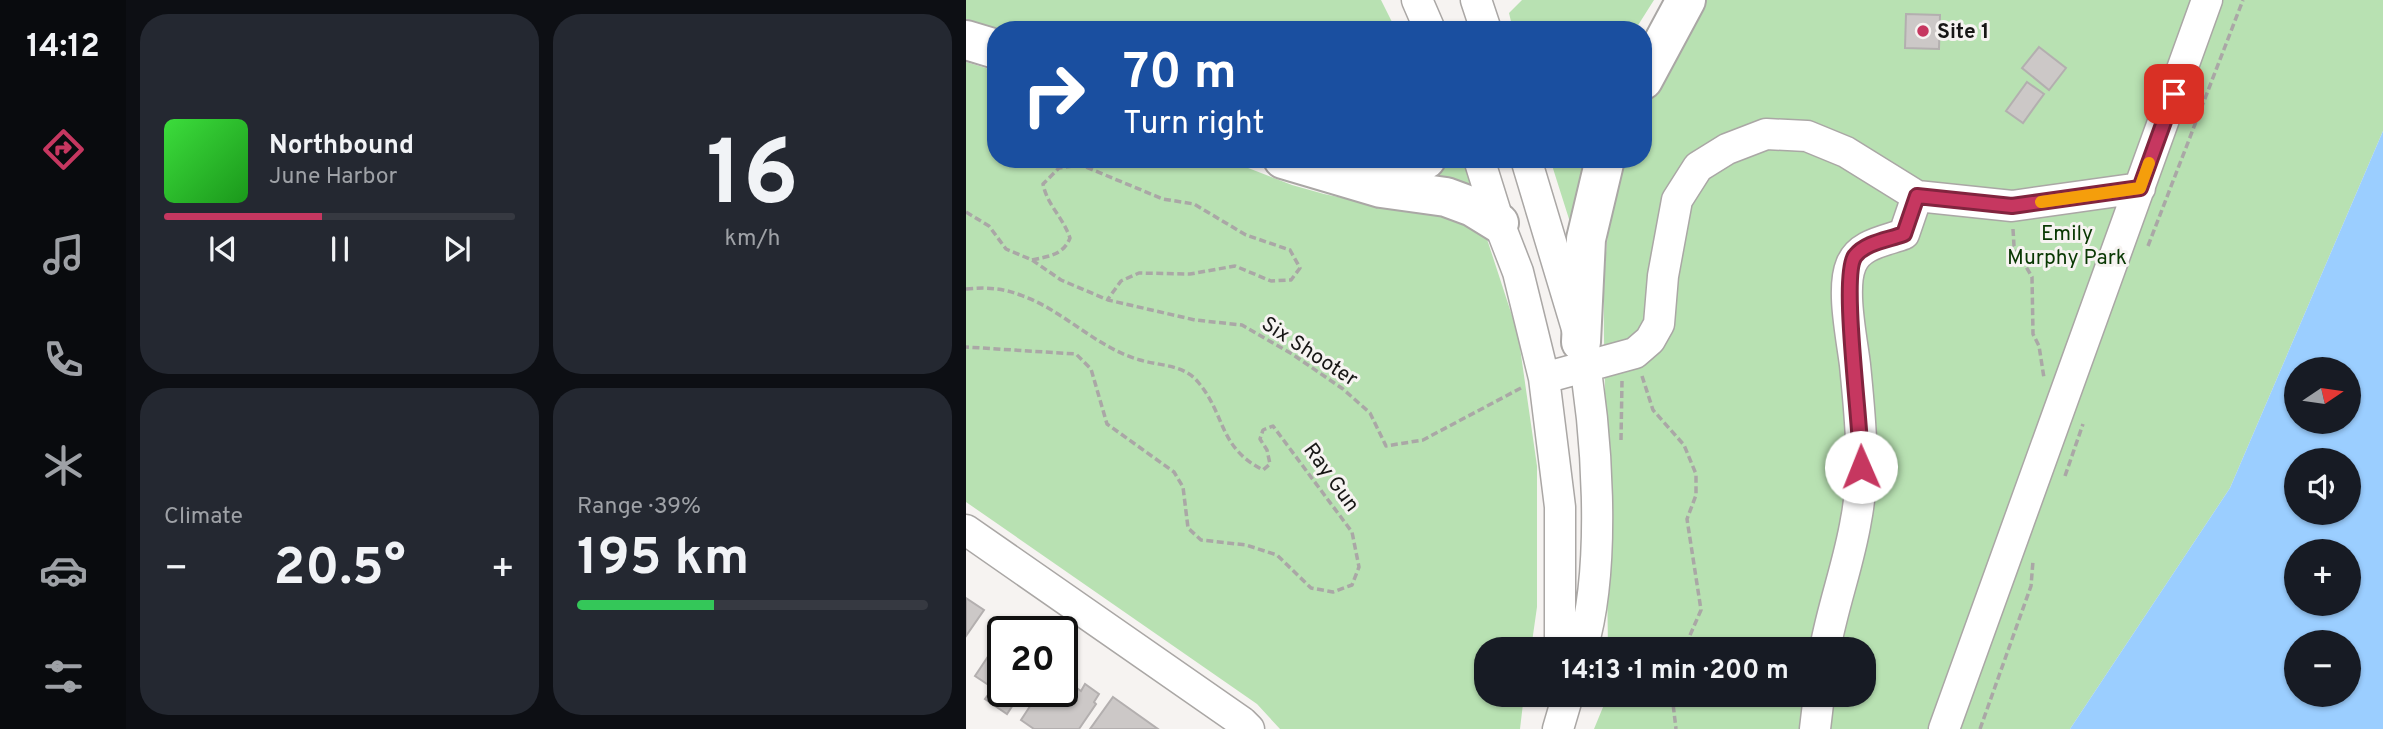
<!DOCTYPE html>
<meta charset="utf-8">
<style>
:root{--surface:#171b24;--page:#242831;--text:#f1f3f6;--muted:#9ea1a6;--line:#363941;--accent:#c63760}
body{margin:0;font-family:Overpass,sans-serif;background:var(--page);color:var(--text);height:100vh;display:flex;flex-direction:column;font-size:26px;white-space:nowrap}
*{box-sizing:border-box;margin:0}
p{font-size:23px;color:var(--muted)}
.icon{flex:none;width:38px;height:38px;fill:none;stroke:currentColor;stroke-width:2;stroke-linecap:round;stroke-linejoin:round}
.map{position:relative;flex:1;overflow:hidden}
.panel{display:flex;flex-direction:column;gap:14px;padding:14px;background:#0d0f14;width:840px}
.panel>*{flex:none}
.guide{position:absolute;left:21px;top:21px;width:665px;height:147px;border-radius:28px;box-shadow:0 2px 5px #0004;background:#1a4fa0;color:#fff;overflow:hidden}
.needle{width:46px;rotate:77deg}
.fabs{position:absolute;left:1318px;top:357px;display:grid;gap:14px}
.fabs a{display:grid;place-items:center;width:77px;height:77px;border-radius:50%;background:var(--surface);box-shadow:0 2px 5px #0004;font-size:35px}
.speed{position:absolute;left:21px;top:616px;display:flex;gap:14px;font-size:35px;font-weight:700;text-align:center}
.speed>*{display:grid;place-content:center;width:91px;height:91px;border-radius:50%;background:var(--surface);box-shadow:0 2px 5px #0004;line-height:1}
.speed .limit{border:4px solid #111;border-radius:10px;background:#fff;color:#111}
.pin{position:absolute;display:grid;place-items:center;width:60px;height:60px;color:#fff;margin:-30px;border-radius:14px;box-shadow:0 4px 10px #0006}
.me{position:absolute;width:77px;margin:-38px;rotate:359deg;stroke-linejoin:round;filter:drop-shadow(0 0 5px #0008)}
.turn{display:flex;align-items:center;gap:24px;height:147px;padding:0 21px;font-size:32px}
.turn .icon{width:91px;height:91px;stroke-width:2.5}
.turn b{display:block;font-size:49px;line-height:60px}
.big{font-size:52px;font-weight:700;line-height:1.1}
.panel .card{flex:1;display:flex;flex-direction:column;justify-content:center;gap:10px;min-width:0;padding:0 24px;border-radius:28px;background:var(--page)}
.panel .dial{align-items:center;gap:0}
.dial b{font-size:91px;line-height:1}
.song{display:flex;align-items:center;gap:21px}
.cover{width:84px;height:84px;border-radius:10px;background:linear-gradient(135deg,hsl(120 70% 55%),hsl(120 70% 35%))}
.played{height:7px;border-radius:4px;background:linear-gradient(90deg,var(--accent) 45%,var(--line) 45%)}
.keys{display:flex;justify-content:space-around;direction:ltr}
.heat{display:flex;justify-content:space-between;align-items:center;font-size:38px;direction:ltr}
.charge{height:10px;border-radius:5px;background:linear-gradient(90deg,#34c759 39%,var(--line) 0)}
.panel .tiles{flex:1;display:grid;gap:14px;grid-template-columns:repeat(2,1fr)}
.trip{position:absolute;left:508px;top:637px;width:402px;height:70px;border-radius:28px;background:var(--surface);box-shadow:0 2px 5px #0004;font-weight:700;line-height:70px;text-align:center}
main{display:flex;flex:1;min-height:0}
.tab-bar{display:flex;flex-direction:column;width:126px;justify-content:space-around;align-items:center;background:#090b0e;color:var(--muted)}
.tab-bar .icon{width:49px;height:49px}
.tab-bar .current{color:var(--accent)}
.tab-bar b{font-size:32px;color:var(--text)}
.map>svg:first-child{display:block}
.green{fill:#b8e1b2}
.water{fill:#9bceff;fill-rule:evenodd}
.building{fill:#ccc8c7;stroke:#b3afaf;stroke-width:2}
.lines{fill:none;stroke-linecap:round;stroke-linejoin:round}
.minor-casing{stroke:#aaa7a5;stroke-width:33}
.major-casing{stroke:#aaa7a5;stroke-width:42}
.path{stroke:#aaa7a6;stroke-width:3.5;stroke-dasharray:7 3.5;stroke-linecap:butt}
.minor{stroke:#fff;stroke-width:30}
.major{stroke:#fff;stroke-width:38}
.route-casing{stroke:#81243e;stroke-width:18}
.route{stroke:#c63760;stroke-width:12}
.slow{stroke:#f59e0b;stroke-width:12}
.poi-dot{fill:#c63760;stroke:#f6f3f1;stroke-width:2.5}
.labels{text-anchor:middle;stroke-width:6;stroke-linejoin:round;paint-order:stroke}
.poi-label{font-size:21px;font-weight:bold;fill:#181716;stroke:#f6f3f1;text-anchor:start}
.park-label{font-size:21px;fill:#093803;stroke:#f6f3f1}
.street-label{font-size:21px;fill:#181716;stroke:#f6f3f1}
</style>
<main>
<nav class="tab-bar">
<b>14:12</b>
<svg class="icon current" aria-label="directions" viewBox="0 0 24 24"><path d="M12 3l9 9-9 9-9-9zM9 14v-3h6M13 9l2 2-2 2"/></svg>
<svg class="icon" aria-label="music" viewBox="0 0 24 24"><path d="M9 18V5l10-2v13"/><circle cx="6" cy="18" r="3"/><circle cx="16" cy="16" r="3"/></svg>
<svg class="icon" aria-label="phone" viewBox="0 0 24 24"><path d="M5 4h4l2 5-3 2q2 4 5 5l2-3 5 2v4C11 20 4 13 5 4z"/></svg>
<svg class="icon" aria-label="climate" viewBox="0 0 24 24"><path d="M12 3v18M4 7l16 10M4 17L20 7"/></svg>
<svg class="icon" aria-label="car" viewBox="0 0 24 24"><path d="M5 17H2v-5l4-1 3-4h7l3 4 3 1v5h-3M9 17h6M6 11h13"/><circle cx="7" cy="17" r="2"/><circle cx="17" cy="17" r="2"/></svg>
<svg class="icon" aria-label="filters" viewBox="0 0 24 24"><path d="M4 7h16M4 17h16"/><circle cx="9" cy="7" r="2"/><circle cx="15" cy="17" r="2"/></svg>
</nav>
<section class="panel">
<div class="tiles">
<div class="card">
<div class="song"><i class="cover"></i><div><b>Northbound</b><p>June Harbor</p></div></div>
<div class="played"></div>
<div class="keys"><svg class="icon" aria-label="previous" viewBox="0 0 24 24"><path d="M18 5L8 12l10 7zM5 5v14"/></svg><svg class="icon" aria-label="pause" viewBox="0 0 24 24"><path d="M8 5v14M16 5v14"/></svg><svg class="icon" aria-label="next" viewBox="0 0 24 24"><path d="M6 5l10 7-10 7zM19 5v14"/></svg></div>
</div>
<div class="card dial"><b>16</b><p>km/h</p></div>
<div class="card"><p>Climate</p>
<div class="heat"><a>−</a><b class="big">20.5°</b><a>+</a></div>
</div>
<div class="card"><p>Range · 39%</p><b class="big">195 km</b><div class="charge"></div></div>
</div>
</section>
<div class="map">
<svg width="1417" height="729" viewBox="0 0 1417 729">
<rect width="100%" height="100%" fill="#f6f3f1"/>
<path class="green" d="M0 0H415L430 30H32L0 19Z
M556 0H688L669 30H547L543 13Z
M741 0H1417V131L1264 488 1104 729H628L642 695H898V649H642C641 564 639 478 639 392 638 314 632 233 660 159H677V113Z
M0 62 30 71V159H259L326 185 358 194 438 211 489 216 520 236 552 334 571 466V607L565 649H520V695H558L554 729H314L291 704 0 502Z
M480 159H497L506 184 500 189 477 182 452 168Z
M584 159H626L611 220 603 219Z"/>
<path class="water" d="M1417 131V729H1104L1264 488ZM1330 369H1382V422H1330ZM1330 460H1382V513H1330ZM1330 551H1382V604H1330ZM1330 642H1382V695H1330Z"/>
<path class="building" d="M940 14 974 15 973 49 939 48Z
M1073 47 1100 68 1083 90 1056 68Z
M1061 82 1078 94 1057 123 1040 111Z
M0 598 18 610 0 636Z
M37 634V691H56L41 714 19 699 27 688 9 676Z
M96 670 111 680 108 686 115 691 119 684 133 694 128 702 130 704 113 729H68L55 720 74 691H96Z
M147 697 192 729H124Z"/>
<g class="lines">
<g class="minor-casing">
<path id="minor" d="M451 0 464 30
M510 0 520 30
M513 159 533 223 552 272 578 378 594 507V649
M560 159 615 342C631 428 641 565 616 649
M578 378 669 353 684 340 693 324 697 276 711 200 732 167 761 149 800 134 841 136 880 152 951 196 1046 206 1174 188
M0 530 276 722 283 729
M859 649C867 605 883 563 890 520 900 469 894 416 889 365 886 339 875 289 885 265 893 244 919 241 938 234L951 196
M592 729 602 695
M849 729 853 695
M978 729 1241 0"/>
</g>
<g class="major-casing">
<path id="major" d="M0 40 30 49
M677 80 720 0
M317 159 415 188 480 197 507 207 533 223
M390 173 414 172 460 159
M615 342 620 239 639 159"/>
</g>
<path class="path" d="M0 212 23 226 40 249 66 260 95 280 142 300 229 320 276 325 326 354 377 389 404 413 420 446 457 440 555 388
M1047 229 1048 246 1066 277 1067 334 1073 346 1078 378
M1182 246 1277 0
M66 260C84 256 97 255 104 238 97 217 81 205 77 184L93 168 115 165 197 199 228 204 280 235 324 250 334 268 325 280 305 281 269 266 224 274 173 273 155 281 142 299
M0 289C21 287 37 288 57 296 98 311 131 348 174 360 194 366 217 364 232 382 260 415 252 447 297 470L304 464 301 450 294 439 297 430 307 426 386 532 393 567 386 585 367 592 345 588 311 555 280 545 235 540 222 528 217 487 208 472 141 424 125 369 110 354 0 347
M676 376 687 410 718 445 730 474V495L721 519 735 610 718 649
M655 440 656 381
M1099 476 1117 424
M706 695 710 729
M1014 729 1065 586 1067 561"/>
<use href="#minor" class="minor"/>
<use href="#major" class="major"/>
</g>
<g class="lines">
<g class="route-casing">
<path id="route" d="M895 467C896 431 874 276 889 256 900 242 922 240 938 234L951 196 1046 206 1174 188 1208 94"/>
</g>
<use href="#route" class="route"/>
<path class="slow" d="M1075 202 1174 188 1183 163"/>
</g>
<circle class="poi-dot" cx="957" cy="31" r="7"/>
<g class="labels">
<g class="poi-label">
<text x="971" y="38">Site 1</text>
</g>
<g class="park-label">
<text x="1101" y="240">Emily<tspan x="1101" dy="24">Murphy Park</tspan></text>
</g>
<g class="street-label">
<text transform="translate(344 351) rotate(33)" y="7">Six Shooter</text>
<text transform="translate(366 477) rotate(54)" y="7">Ray Gun</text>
</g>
</g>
</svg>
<div class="fabs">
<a><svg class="needle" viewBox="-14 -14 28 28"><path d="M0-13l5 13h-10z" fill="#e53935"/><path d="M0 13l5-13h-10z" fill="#9ea1a6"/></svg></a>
<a><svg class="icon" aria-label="sound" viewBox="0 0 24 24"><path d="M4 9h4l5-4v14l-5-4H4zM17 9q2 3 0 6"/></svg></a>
<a>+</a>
<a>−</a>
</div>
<div class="speed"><div class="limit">20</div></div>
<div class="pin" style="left:1208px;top:94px;background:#d93025"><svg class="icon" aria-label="arrive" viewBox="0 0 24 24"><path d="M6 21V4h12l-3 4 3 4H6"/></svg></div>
<svg class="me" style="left:895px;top:467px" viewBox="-20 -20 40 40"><circle r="19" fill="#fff"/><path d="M0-13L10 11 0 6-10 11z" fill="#c63760"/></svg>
<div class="trip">14:13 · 1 min · 200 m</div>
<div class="guide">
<div class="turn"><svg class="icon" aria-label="right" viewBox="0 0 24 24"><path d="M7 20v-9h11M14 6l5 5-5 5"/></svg><div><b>70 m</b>Turn right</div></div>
</div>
</div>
</main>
